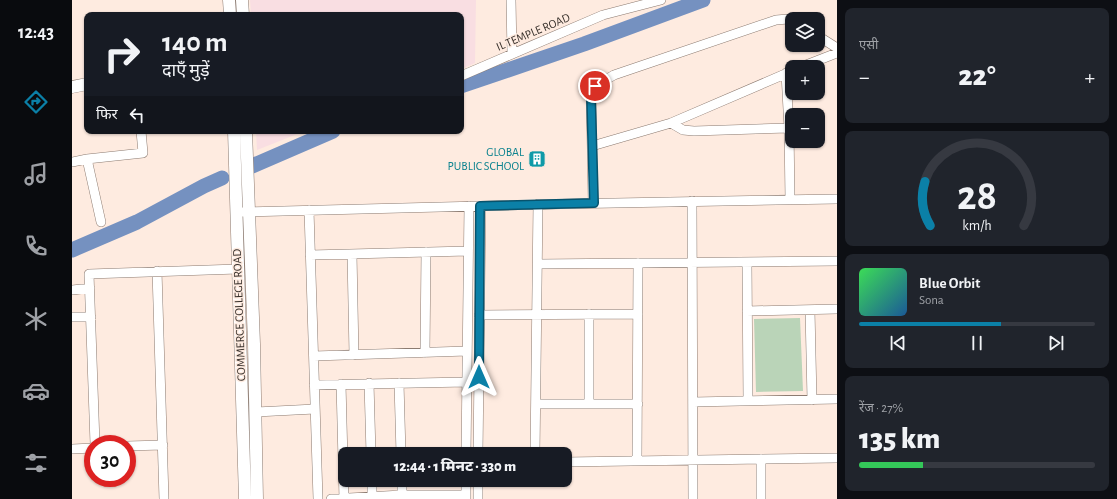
<!DOCTYPE html>
<html lang="hi">
<meta charset="utf-8">
<style>
:root{--surface:#171b24;--page:#20242c;--text:#f1f3f6;--muted:#9ea1a6;--line:#363941;--accent:#0b80a7}
body{margin:0;font-family:"Alegreya Sans","Noto Sans Devanagari",sans-serif;background:var(--page);color:var(--text);height:100vh;display:flex;flex-direction:column;font-size:15px;white-space:nowrap}
*{box-sizing:border-box;margin:0}
p{font-size:13px;color:var(--muted)}
.icon{flex:none;width:22px;height:22px;fill:none;stroke:currentColor;stroke-width:2;stroke-linecap:round;stroke-linejoin:round}
.map{position:relative;flex:1;overflow:hidden}
.panel{display:flex;flex-direction:column;gap:8px;padding:8px;background:#0d0f14;width:280px}
.panel>*{flex:none}
.top-card{position:absolute;left:12px;top:12px;width:380px;height:122px;border-radius:8px;box-shadow:0 1px 3px #0004;background:#171b24;color:var(--text);overflow:hidden}
.tools{position:absolute;left:713px;top:12px;display:grid;gap:8px}
.tools a{display:grid;place-items:center;width:40px;height:40px;border-radius:8px;background:var(--surface);box-shadow:0 1px 3px #0004;font-size:20px}
.speed{position:absolute;left:12px;top:435px;display:flex;gap:8px;font-size:20px;font-weight:700;text-align:center}
.speed>*{display:grid;place-content:center;width:52px;height:52px;border-radius:50%;background:var(--surface);box-shadow:0 1px 3px #0004;line-height:1}
.speed .limit{border:6px solid #d22;background:#fff;color:#111}
.pin{position:absolute;display:grid;place-items:center;width:34px;height:34px;color:#fff;margin:-17px;border:2px solid #fff;border-radius:50%;box-shadow:0 1px 4px #0007}
.me{position:absolute;width:44px;margin:-22px;rotate:0deg;stroke-linejoin:round;filter:drop-shadow(0 0 3px #0008)}
.turn{display:flex;align-items:center;gap:14px;height:84px;padding:0 12px;font-size:18px}
.turn .icon{width:52px;height:52px;stroke-width:2.5}
.turn b{display:block;font-size:28px;line-height:34px}
.then{display:flex;align-items:center;height:38px;padding:0 12px;background:#0003;gap:8px;font-size:15px}
.big{font-size:30px;font-weight:800;line-height:1.1}
.panel .tile{flex:1;display:flex;flex-direction:column;justify-content:center;gap:6px;min-width:0;padding:0 14px;border-radius:8px;background:var(--page)}
.panel .dial{align-items:center;gap:0}
.dial svg{height:104px;overflow:visible;fill:none;stroke:var(--line);stroke-width:7;stroke-linecap:round;text-anchor:middle}
.dial text{fill:var(--text);stroke:none}
.song{display:flex;align-items:center;gap:12px}
.cover{width:48px;height:48px;border-radius:6px;background:linear-gradient(135deg,hsl(130 70% 55%),hsl(210 70% 35%))}
.played{height:4px;border-radius:2px;background:linear-gradient(90deg,var(--accent) 60%,var(--line) 60%)}
.keys{display:flex;justify-content:space-around;direction:ltr}
.heat{display:flex;justify-content:space-between;align-items:center;font-size:22px;direction:ltr}
.charge{height:6px;border-radius:3px;background:linear-gradient(90deg,#34c759 27%,var(--line) 0)}
.trip{position:absolute;left:266px;top:447px;width:234px;height:40px;border-radius:8px;background:var(--surface);box-shadow:0 1px 3px #0004;font-weight:800;line-height:40px;text-align:center}
main{display:flex;flex:1;min-height:0}
.menu{display:flex;flex-direction:column;width:72px;justify-content:space-around;align-items:center;background:#090b0e;color:var(--muted)}
.menu .icon{width:28px;height:28px}
.menu .on{color:var(--accent)}
.menu b{font-size:18px;color:var(--text)}
.map>svg:first-child{display:block}
.medical{fill:#f9dee2}
.green{fill:#bad4b8}
.lines{fill:none;stroke-linecap:round;stroke-linejoin:round}
.river{stroke:#7591c0;stroke-width:15}
.street-casing{stroke:#8c7b71;stroke-width:10}
.secondary-casing{stroke:#8c7b71;stroke-width:13}
.street{stroke:#fff;stroke-width:9}
.secondary{stroke:#fff;stroke-width:12}
.route-casing{stroke:#07536d;stroke-width:10}
.route{stroke:#0b80a7;stroke-width:7}
.labels{text-anchor:middle;stroke-width:3;stroke-linejoin:round;paint-order:stroke}
.street-label{font-size:12px;fill:#38312c;stroke:#feebe0}
.culture-label{font-size:12px;fill:#0d838f;stroke:#feebe0;text-anchor:end}
</style>
<main>
<nav class="menu">
<b>12:43</b>
<svg class="icon on" aria-label="directions" viewBox="0 0 24 24"><path d="M12 3l9 9-9 9-9-9zM9 14v-3h6M13 9l2 2-2 2"/></svg>
<svg class="icon" aria-label="music" viewBox="0 0 24 24"><path d="M9 18V5l10-2v13"/><circle cx="6" cy="18" r="3"/><circle cx="16" cy="16" r="3"/></svg>
<svg class="icon" aria-label="phone" viewBox="0 0 24 24"><path d="M5 4h4l2 5-3 2q2 4 5 5l2-3 5 2v4C11 20 4 13 5 4z"/></svg>
<svg class="icon" aria-label="climate" viewBox="0 0 24 24"><path d="M12 3v18M4 7l16 10M4 17L20 7"/></svg>
<svg class="icon" aria-label="car" viewBox="0 0 24 24"><path d="M5 17H2v-5l4-1 3-4h7l3 4 3 1v5h-3M9 17h6M6 11h13"/><circle cx="7" cy="17" r="2"/><circle cx="17" cy="17" r="2"/></svg>
<svg class="icon" aria-label="filters" viewBox="0 0 24 24"><path d="M4 7h16M4 17h16"/><circle cx="9" cy="7" r="2"/><circle cx="15" cy="17" r="2"/></svg>
</nav>
<div class="map">
<svg width="765" height="499" viewBox="0 0 765 499">
<rect width="100%" height="100%" fill="#feebe0"/>
<path class="medical" d="M178 0H404L403 63 389 69V15H179Z
M184 131H233L185 150Z"/>
<path class="green" d="M728 318 731 391 684 392 682 319Z"/>
<g class="lines">
<path class="river" d="M389 86 512 44 631 0
M180 166 261 131
M0 250 65 222 132 186 150 178"/>
<g class="street-casing">
<path id="street" d="M439 0 440 54
M746 36 765 48
M729 67 765 53
M714 73 717 128 718 200
M389 76 531 15 589 0
M599 123 611 130 622 131 717 128
M520 146 599 123 720 71
M15 159 29 222
M0 162 15 159 71 153 69 131
M620 201 621 499
M521 203 519 97 523 86 542 75 704 20 716 19 720 20
M237 210 246 499
M171 212 489 204 765 199
M280 254 282 355
M238 255 396 251
M675 262 676 401
M466 264 765 261
M85 271 92 499
M0 290 18 288
M738 310 740 400
M675 311 765 309
M407 315 566 314
M0 317H19
M353 353 354 252
M242 356 395 351
M297 383 299 454
M327 383 329 454
M269 384 272 499
M242 385 395 382
M621 402 765 399
M464 404H566
M517 404V314
M184 412 243 409
M23 444 17 274 166 269
M55 446 91 445
M0 449 21 448
M394 454 397 206
M406 454 409 206
M463 454 466 204
M565 461 566 263
M493 462 765 458
M300 480V497
M330 480V495
M259 499 330 495H394
M394 499V480
M406 499V480
M689 499V459"/>
</g>
<g class="secondary-casing">
<path id="secondary" d="M157 0 158 15
M170 0 171 15
M0 87 15 84
M162 131 173 499
M174 131 182 344 185 499"/>
</g>
<use href="#street" class="street"/>
<use href="#secondary" class="secondary"/>
</g>
<g class="lines">
<g class="route-casing">
<path id="route" d="M407 377 408 206 522 203 519 97 523 86"/>
</g>
<use href="#route" class="route"/>
</g>
<defs>
<g id="building-square" transform="scale(0.9)"><rect x="-9" y="-9" width="18" height="18" rx="4" fill="#0f9aa8" stroke="#feebe0"/><path d="M-4-6H4V6H1V3H-1V6H-4ZM-2.5-4.3h1.7v1.8h-1.7ZM.8-4.3h1.7v1.8H.8ZM-2.5-1h1.7V.8h-1.7ZM.8-1h1.7V.8H.8Z" fill="#fff"/></g>
</defs>
<g fill-rule="evenodd">
<use href="#building-square" x="465" y="159"/>
</g>
<g class="labels">
<g class="street-label">
<text transform="translate(461 32) rotate(-23)" y="4">IL TEMPLE ROAD</text>
<text transform="translate(167 315) rotate(-92)" y="4">COMMERCE COLLEGE ROAD</text>
</g>
<g class="culture-label">
<text x="452" y="156">GLOBAL<tspan x="452" dy="14">PUBLIC SCHOOL</tspan></text>
</g>
</g>
</svg>
<div class="tools">
<a><svg class="icon" aria-label="layers" viewBox="0 0 24 24"><path d="M12 4l9 5-9 5-9-5zM3 14l9 5 9-5"/></svg></a>
<a>+</a>
<a>−</a>
</div>
<div class="speed"><div class="limit">30</div></div>
<div class="pin" style="left:523px;top:86px;background:#d93025"><svg class="icon" aria-label="arrive" viewBox="0 0 24 24"><path d="M6 21V4h12l-3 4 3 4H6"/></svg></div>
<svg class="me" style="left:407px;top:377px" viewBox="-20 -20 40 40"><path d="M0-17L14 15 0 8-14 15z" fill="#0b80a7" stroke="#fff" stroke-width="4"/></svg>
<div class="trip">12:44 · 1 मिनट · 330 m</div>
<div class="top-card">
<div class="turn"><svg class="icon" aria-label="right" viewBox="0 0 24 24"><path d="M7 20v-9h11M14 6l5 5-5 5"/></svg><div><b>140 m</b>दाएँ मुड़ें</div></div>
<div class="then">फिर<svg class="icon" aria-label="left" viewBox="0 0 24 24"><path d="M17 20v-9H6M10 6l-5 5 5 5"/></svg></div>
</div>
</div>
<section class="panel">
<div class="tile"><p>एसी</p>
<div class="heat"><a>−</a><b class="big">22°</b><a>+</a></div>
</div>
<div class="tile dial"><svg viewBox="0 0 100 80">
<path d="M14 69A42 42 0 1 1 86 69"/>
<path d="M14 69A42 42 0 0 1 10 35" stroke="#0b80a7"/>
<text x="50" y="56" font-size="32" font-weight="700">28</text>
<text x="50" y="72" font-size="11">km/h</text>
</svg></div>
<div class="tile">
<div class="song"><i class="cover"></i><div><b>Blue Orbit</b><p>Sona</p></div></div>
<div class="played"></div>
<div class="keys"><svg class="icon" aria-label="previous" viewBox="0 0 24 24"><path d="M18 5L8 12l10 7zM5 5v14"/></svg><svg class="icon" aria-label="pause" viewBox="0 0 24 24"><path d="M8 5v14M16 5v14"/></svg><svg class="icon" aria-label="next" viewBox="0 0 24 24"><path d="M6 5l10 7-10 7zM19 5v14"/></svg></div>
</div>
<div class="tile"><p>रेंज · 27%</p><b class="big">135 km</b><div class="charge"></div></div>
</section>
</main>
